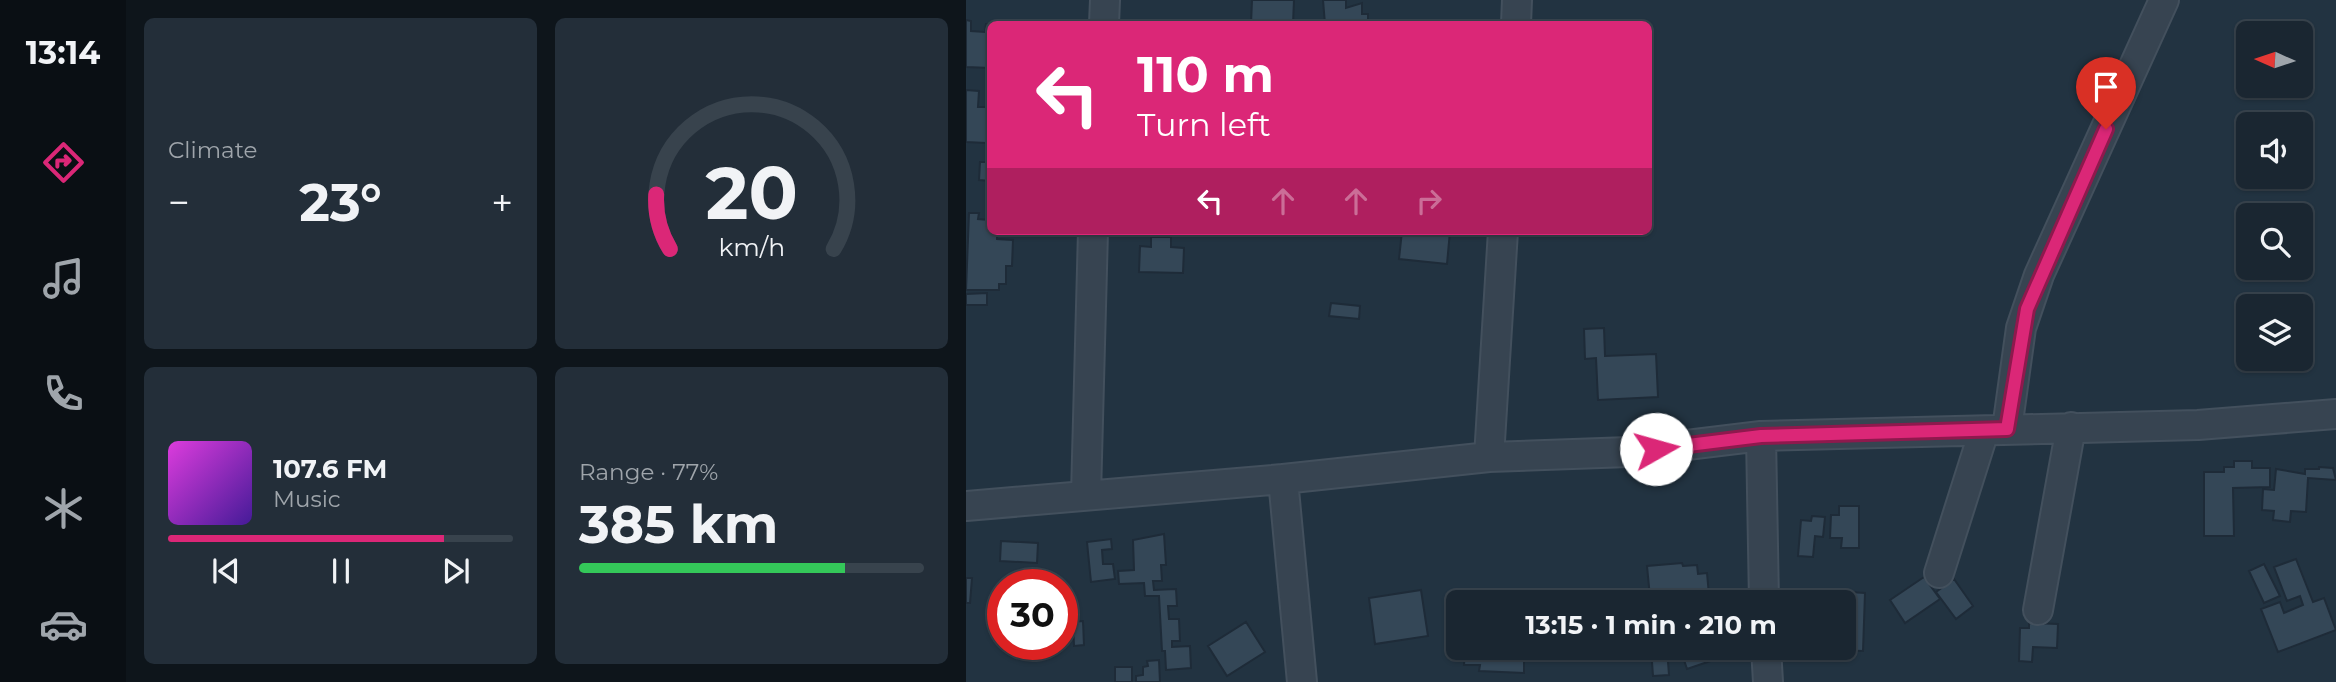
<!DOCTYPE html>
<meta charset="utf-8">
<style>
:root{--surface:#1a2631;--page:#232e39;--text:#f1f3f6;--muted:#9fa5ab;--line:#38434d;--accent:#db2777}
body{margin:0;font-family:Montserrat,sans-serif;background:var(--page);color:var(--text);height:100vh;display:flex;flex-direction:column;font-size:26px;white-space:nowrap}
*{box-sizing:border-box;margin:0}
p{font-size:23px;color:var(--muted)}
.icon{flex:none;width:38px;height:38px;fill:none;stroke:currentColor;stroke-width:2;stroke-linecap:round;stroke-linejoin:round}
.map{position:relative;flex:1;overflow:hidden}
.drawer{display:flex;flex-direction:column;gap:18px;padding:18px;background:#0e151b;width:840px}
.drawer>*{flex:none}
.guide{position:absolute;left:21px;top:21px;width:665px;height:214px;border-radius:10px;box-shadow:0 2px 5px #0004,0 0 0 2px var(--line);background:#db2777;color:#fff;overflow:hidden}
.needle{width:46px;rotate:273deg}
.fabs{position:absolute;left:1270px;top:21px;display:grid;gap:14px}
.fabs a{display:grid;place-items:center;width:77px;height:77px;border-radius:10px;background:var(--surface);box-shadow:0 2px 5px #0004,0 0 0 2px var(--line);font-size:35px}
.speed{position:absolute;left:21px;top:569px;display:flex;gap:14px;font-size:35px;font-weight:700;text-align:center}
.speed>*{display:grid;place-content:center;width:91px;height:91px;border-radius:50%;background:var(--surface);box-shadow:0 2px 5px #0004,0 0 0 2px var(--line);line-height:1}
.speed .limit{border:10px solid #d22;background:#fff;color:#111}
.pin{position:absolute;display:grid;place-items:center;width:60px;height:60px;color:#fff;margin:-72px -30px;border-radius:50% 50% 50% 0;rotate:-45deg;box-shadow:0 0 7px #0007}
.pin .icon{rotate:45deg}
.me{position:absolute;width:77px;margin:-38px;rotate:83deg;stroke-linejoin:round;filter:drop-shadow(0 0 5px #0008)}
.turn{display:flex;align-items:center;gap:24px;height:147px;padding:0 35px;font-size:32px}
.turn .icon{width:91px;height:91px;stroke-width:2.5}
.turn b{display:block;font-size:49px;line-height:60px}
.lanes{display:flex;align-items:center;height:66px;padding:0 35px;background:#0003;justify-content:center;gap:35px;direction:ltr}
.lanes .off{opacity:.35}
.big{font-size:52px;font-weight:700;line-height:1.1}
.drawer .tile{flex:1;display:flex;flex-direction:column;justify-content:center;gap:10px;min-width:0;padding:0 24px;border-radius:10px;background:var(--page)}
.drawer .dial{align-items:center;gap:0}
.dial svg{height:182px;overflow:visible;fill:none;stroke:var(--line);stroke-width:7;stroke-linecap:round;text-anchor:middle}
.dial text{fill:var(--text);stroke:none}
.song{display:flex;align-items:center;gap:21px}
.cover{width:84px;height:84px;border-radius:10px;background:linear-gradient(135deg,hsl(300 70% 55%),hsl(260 70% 35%))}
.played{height:7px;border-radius:4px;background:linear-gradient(90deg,var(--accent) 80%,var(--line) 80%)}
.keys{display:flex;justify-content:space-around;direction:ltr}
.heat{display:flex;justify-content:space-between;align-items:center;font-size:38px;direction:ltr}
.charge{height:10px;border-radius:5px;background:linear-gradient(90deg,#34c759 77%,var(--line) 0)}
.drawer .tiles{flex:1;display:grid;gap:18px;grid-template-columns:repeat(2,1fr)}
.trip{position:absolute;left:480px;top:590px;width:410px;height:70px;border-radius:10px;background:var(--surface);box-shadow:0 2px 5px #0004,0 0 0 2px var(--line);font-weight:700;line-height:70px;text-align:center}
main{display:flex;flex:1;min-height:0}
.dock{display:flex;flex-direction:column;width:126px;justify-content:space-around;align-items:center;background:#0a0f14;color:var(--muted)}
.dock .icon{width:49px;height:49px}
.dock .active{color:var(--accent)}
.dock b{font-size:32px;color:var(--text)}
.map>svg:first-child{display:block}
.building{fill:#344757;stroke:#1e2b38;stroke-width:2}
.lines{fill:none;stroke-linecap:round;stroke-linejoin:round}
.minor-casing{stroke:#43505d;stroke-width:32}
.minor{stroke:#374451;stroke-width:28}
.route-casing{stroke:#8e194d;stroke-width:18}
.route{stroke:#db2777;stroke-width:12}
</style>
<main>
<nav class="dock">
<b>13:14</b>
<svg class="icon active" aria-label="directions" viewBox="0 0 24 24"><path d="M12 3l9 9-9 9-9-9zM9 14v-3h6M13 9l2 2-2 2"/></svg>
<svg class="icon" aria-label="music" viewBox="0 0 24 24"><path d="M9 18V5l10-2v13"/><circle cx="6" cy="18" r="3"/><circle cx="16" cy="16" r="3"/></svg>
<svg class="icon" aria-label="phone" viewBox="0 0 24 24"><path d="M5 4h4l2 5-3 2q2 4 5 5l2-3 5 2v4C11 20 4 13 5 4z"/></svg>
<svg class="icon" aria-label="climate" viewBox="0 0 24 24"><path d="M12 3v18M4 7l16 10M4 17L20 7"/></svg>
<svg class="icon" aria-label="car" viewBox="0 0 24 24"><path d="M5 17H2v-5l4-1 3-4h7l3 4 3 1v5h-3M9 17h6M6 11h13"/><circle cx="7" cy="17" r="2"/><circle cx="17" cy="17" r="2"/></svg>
</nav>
<section class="drawer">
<div class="tiles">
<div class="tile"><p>Climate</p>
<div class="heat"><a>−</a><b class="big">23°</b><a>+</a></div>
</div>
<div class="tile dial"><svg viewBox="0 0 100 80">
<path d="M14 69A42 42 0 1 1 86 69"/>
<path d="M14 69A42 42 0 0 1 8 45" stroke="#db2777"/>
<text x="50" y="56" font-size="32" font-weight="700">20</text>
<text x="50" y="72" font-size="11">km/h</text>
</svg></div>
<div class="tile">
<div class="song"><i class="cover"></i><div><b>107.6 FM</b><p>Music</p></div></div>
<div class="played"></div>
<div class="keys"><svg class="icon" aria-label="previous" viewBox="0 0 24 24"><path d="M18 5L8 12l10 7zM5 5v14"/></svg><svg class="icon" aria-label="pause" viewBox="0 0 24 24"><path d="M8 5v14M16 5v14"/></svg><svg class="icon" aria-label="next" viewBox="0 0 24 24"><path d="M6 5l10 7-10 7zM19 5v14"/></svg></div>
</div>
<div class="tile"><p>Range · 77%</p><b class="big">385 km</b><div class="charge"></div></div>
</div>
</section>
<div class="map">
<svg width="1370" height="682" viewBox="0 0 1370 682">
<rect width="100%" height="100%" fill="#223341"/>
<path class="building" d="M286 0H328L327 24H285Z
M357 0H380V8L396 3V14H402V24H359Z
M0 20 5 21V31L19 32 20 24H30H24V68L0 67Z
M0 90 13 91 12 107H22L20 143 0 142Z
M14 162H24V181L13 180Z
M24 212V231H31V239L47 240 46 266H40V284H33V290H0L3 213H13L12 219 23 220Z
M183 231H204V234H183Z
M436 231H484L481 264 433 259Z
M185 237H205V247L218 248 217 273 173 272 174 246 185 247Z
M21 293V305H0V294Z
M365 303 394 306 393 319 363 316Z
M638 328 639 356 690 354 692 397 632 400 630 358 619 359 618 329Z
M1268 461H1286V468H1304V487L1267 488 1268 536H1238V472H1258V467H1268Z
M1353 467 1367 468 1370 480 1342 478 1340 512 1325 511 1324 522 1307 520 1308 511 1296 510 1297 489 1308 490 1310 469 1339 474V469H1353Z
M873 506H893V548H875L876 538H864L865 515H873Z
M846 516 859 517 857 537 849 536 847 557 832 556 835 520 845 521Z
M198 534 200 565H195L196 581H187L188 590 210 589 211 606H202L203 619H213L214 641H206V647L224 646 225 668 200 670 199 651H196L193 596H179L178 583 153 584 152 571 168 570 167 540Z
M145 539 146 549 136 550 137 564H147L149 579 125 582 121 542Z
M35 541 72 543 71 563 34 561Z
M1330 559 1347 602 1358 598 1370 630 1312 652 1295 609 1314 602 1318 613 1337 605 1334 596 1321 601 1308 567Z
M716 563 717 566 731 565 732 574 741 573 743 595 755 594 756 602H710L709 594 684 597 681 566Z
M1298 564 1314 596 1298 603 1283 571Z
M958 577 974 599 939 623 924 600Z
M0 578H6L4 603H0Z
M988 579 1007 606 990 619 970 592Z
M455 590 462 636 409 644 403 598Z
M884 592 899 593 897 651 869 650 877 648V638L882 639Z
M843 595 879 597 877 630V602H842Z
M97 621 98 647 44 650V644H96Z
M117 621 118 645 108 646 107 622Z
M280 622 299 652 261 676 242 646Z
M1063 623 1092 624 1091 648 1067 647 1066 662 1053 661 1054 628H1063Z
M499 648H558V673L513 671 514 665H498Z
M685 648H701L703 675 687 676Z
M706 648H783L721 669 717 657 711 659Z
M193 660 194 682H170V676L177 675V667L182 666 181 661Z
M149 667H166V682H149Z"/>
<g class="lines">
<g class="minor-casing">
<path id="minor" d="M138 24 139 0
M550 24 551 0
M1041 429 1055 328 1073 275 1198 0
M795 436 798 602
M523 457 537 231
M317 479 336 682
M120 495 127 231
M0 506 317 479 523 457 663 452 795 436 1232 425 1370 414
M973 573 1018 431
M1072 610 1105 427
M800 648 802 682"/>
</g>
<use href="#minor" class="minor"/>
</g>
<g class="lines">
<g class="route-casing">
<path id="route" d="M690 449 795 436 1041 429 1061 309 1140 129"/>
</g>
<use href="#route" class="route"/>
</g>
</svg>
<div class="fabs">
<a><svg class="needle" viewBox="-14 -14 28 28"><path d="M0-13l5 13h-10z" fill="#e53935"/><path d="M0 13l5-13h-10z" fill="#9fa5ab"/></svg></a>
<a><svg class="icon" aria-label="sound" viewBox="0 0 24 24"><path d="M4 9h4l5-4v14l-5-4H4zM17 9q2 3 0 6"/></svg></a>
<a><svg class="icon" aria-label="search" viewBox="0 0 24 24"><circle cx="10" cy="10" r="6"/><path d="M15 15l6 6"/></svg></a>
<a><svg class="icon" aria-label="layers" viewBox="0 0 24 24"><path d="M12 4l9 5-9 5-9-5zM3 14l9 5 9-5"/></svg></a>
</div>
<div class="speed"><div class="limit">30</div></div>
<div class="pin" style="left:1140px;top:129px;background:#d93025"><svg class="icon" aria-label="arrive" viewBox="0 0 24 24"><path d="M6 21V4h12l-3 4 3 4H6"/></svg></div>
<svg class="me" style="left:690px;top:449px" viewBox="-20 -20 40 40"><circle r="19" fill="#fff"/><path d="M0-13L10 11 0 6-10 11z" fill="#db2777"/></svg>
<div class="trip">13:15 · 1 min · 210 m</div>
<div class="guide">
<div class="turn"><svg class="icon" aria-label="left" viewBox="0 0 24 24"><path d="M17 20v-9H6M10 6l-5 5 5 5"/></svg><div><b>110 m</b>Turn left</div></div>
<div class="lanes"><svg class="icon" aria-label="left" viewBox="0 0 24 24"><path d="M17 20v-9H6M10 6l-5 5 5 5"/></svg><svg class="icon off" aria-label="ahead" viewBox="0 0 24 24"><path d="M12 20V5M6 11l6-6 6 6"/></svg><svg class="icon off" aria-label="ahead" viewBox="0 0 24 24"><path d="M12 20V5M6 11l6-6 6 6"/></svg><svg class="icon off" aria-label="right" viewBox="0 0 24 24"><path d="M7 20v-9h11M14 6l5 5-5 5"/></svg></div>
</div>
</div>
</main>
